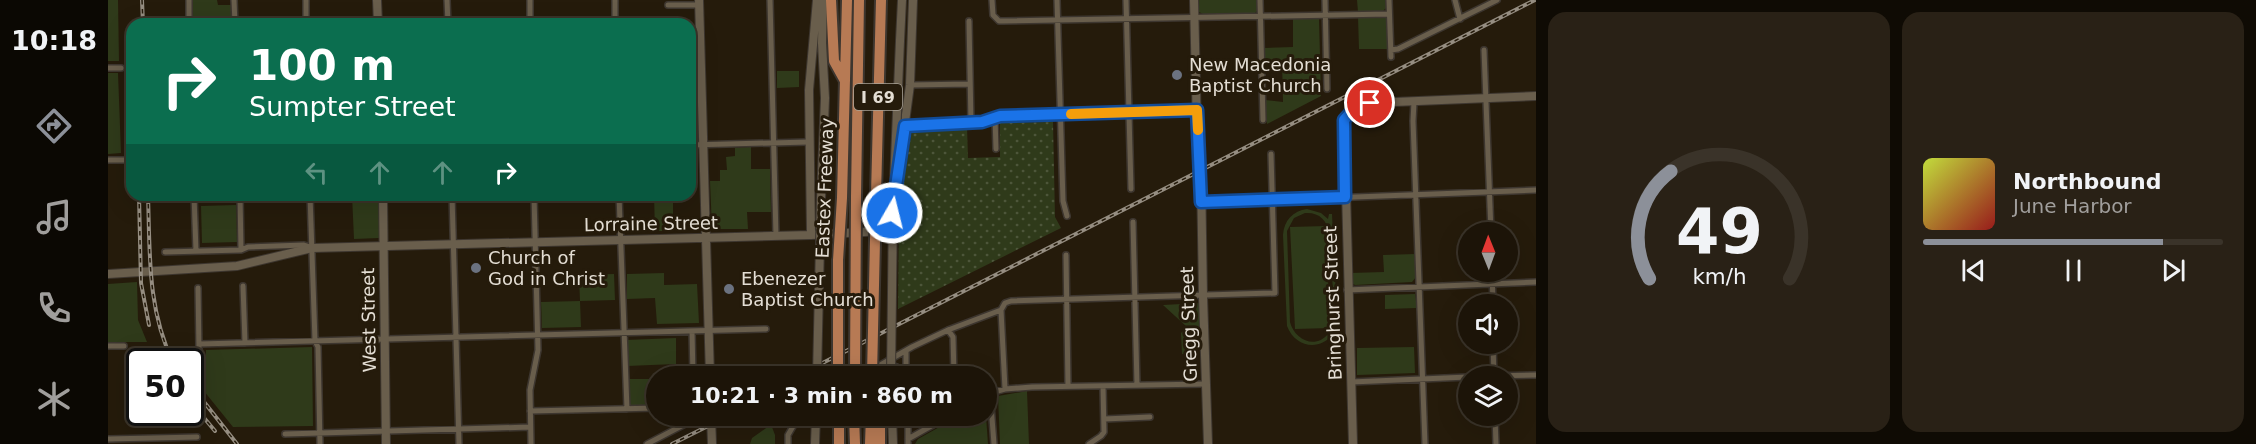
<!DOCTYPE html>
<meta charset="utf-8">
<style>
:root{--surface:#1c1408;--page:#292116;--text:#f1f3f6;--muted:#a09e9c;--line:#3a3329;--accent:#8c9099}
body{margin:0;font-family:"DejaVu Sans",sans-serif;background:var(--page);color:var(--text);height:100vh;display:flex;flex-direction:column;font-size:22px;white-space:nowrap}
*{box-sizing:border-box;margin:0}
p{font-size:20px;color:var(--muted)}
.icon{flex:none;width:33px;height:33px;fill:none;stroke:currentColor;stroke-width:2;stroke-linecap:round;stroke-linejoin:round}
.map{position:relative;flex:1;overflow:hidden}
.sheet{display:flex;flex-direction:column;gap:12px;padding:12px;background:#0f0b04;width:720px}
.sheet>*{flex:none}
.banner{position:absolute;left:18px;top:18px;width:570px;height:183px;border-radius:18px;box-shadow:0 6px 24px #0002,0 0 0 2px var(--line);background:#0b6e4f;color:#fff;overflow:hidden}
.needle{width:39px;rotate:359deg}
.tools{position:absolute;left:1350px;top:222px;display:grid;gap:12px}
.tools a{display:grid;place-items:center;width:60px;height:60px;border-radius:50%;background:var(--surface);box-shadow:0 6px 24px #0002,0 0 0 2px var(--line);font-size:30px}
.speed{position:absolute;left:18px;top:348px;display:flex;gap:12px;font-size:30px;font-weight:700;text-align:center}
.speed>*{display:grid;place-content:center;width:78px;height:78px;border-radius:50%;background:var(--surface);box-shadow:0 6px 24px #0002,0 0 0 2px var(--line);line-height:1}
.speed .limit{border:3px solid #111;border-radius:9px;background:#fff;color:#111}
.pin{position:absolute;display:grid;place-items:center;width:51px;height:51px;color:#fff;margin:-26px;border:3px solid #fff;border-radius:50%;box-shadow:0 2px 6px #0007}
.me{position:absolute;width:66px;margin:-33px;rotate:8deg;stroke-linejoin:round;filter:drop-shadow(0 0 4px #0008)}
.turn{display:flex;align-items:center;gap:21px;height:126px;padding:0 24px;font-size:27px}
.turn .icon{width:78px;height:78px;stroke-width:2.5}
.turn b{display:block;font-size:42px;line-height:51px}
.lanes{display:flex;align-items:center;height:57px;padding:0 24px;background:#0003;justify-content:center;gap:30px;direction:ltr}
.lanes .off{opacity:.35}
.sheet .tile{flex:1;display:flex;flex-direction:column;justify-content:center;gap:9px;min-width:0;padding:0 21px;border-radius:18px;background:var(--page)}
.sheet .dial{align-items:center;gap:0}
.dial svg{height:156px;overflow:visible;fill:none;stroke:var(--line);stroke-width:7;stroke-linecap:round;text-anchor:middle}
.dial text{fill:var(--text);stroke:none}
.song{display:flex;align-items:center;gap:18px}
.cover{width:72px;height:72px;border-radius:9px;background:linear-gradient(135deg,hsl(70 70% 55%),hsl(0 70% 35%))}
.played{height:6px;border-radius:3px;background:linear-gradient(90deg,var(--accent) 80%,var(--line) 80%)}
.keys{display:flex;justify-content:space-around;direction:ltr}
.sheet .tiles{flex:1;display:grid;gap:12px;grid-template-columns:repeat(2,1fr)}
.trip{position:absolute;left:538px;top:366px;width:351px;height:60px;border-radius:30px;background:var(--surface);box-shadow:0 6px 24px #0002,0 0 0 2px var(--line);font-weight:800;line-height:60px;text-align:center}
main{display:flex;flex:1;min-height:0}
.tabs{display:flex;flex-direction:column;width:108px;justify-content:space-around;align-items:center;background:#0b0803;color:var(--muted)}
.tabs .icon{width:42px;height:42px}
.tabs .active{color:var(--accent)}
.tabs b{font-size:27px;color:var(--text)}
.map>svg:first-child{display:block}
.grass{fill:#2f3a1a;fill-rule:evenodd}
.park{fill:url(#park-dots)}
.lines{fill:none;stroke-linecap:round;stroke-linejoin:round}
.street-casing{stroke:#3d362f;stroke-width:8}
.secondary-casing{stroke:#3d362f;stroke-width:10}
.highway-casing{stroke:#3d362f;stroke-width:14}
.street{stroke:#695e4c;stroke-width:5}
.secondary{stroke:#695e4c;stroke-width:8}
.highway{stroke:#b77a54;stroke-width:10}
.rail-casing{stroke:#958d81;stroke-width:4}
.rail{stroke:#251b0b;stroke-width:1.5;stroke-dasharray:4.5;stroke-linecap:butt}
.secondary-bridge-casing{stroke:#3d362f;stroke-width:10;stroke-linecap:butt}
.highway-bridge-casing{stroke:#3d362f;stroke-width:14;stroke-linecap:butt}
.secondary-bridge{stroke:#695e4c;stroke-width:8}
.highway-bridge{stroke:#b77a54;stroke-width:10}
.route-casing{stroke:#114b97;stroke-width:15}
.route{stroke:#1a73e8;stroke-width:10}
.slow{stroke:#f59e0b;stroke-width:10}
.worship-dot{fill:#6b7280;stroke:#251b0b;stroke-width:2}
.labels{text-anchor:middle;stroke-width:6;stroke-linejoin:round;paint-order:stroke}
.shield{fill:#251b0b;stroke:#aba498;stroke-width:1.5}
.shield-label{font-size:16px;font-weight:bold;fill:#e4ded4}
.poi-label{font-size:18px;fill:#e4ded4;stroke:#251b0b;text-anchor:start}
.street-label{font-size:18px;fill:#e4ded4;stroke:#251b0b}
</style>
<main>
<nav class="tabs">
<b>10:18</b>
<svg class="icon active" aria-label="directions" viewBox="0 0 24 24"><path d="M12 3l9 9-9 9-9-9zM9 14v-3h6M13 9l2 2-2 2"/></svg>
<svg class="icon" aria-label="music" viewBox="0 0 24 24"><path d="M9 18V5l10-2v13"/><circle cx="6" cy="18" r="3"/><circle cx="16" cy="16" r="3"/></svg>
<svg class="icon" aria-label="phone" viewBox="0 0 24 24"><path d="M5 4h4l2 5-3 2q2 4 5 5l2-3 5 2v4C11 20 4 13 5 4z"/></svg>
<svg class="icon" aria-label="climate" viewBox="0 0 24 24"><path d="M12 3v18M4 7l16 10M4 17L20 7"/></svg>
</nav>
<div class="map">
<svg width="1428" height="444" viewBox="0 0 1428 444">
<defs>
<pattern id="park-dots" width="8" height="8" patternUnits="userSpaceOnUse" patternTransform="scale(1.5)"><rect width="8" height="8" fill="#2f3a1a"/><path d="M2 2h.1M6 6h.1" fill="none" stroke="#4d563a" stroke-width="1.8" stroke-linecap="round"/></pattern>
</defs>
<rect width="100%" height="100%" fill="#251b0b"/>
<path class="grass" d="M0 0H10L11 61H0Z
M84 0H109L110 5H124V17H84Z
M1089 0H1150V10L1146 14H1095L1089 11Z
M1249 0H1278V8L1274 12H1250Z
M1250 17 1279 18 1280 49H1251Z
M1185 18H1211L1213 96 1159 124 1157 100 1175 102 1174 61H1157L1156 48 1185 47Z
M691 71V87L669 88V71Z
M0 73H10L13 153 0 154Z
M643 147V169H662L663 212H639L640 229H604L602 181H612V170H619L618 157 627 156V148Z
M582 149H587L588 192H582Z
M244 195H271V238L246 239Z
M546 195H565V231H547Z
M128 205 129 242 94 243 93 206Z
M1199 209 1213 213 1220 219 1221 214H1224L1230 338H1226L1225 334C1211 352 1187 347 1179 326L1175 235C1176 220 1185 211 1199 209ZM1197 213C1211 212 1219 220 1221 233 1222 252 1230 323 1220 334 1207 350 1186 339 1182 322L1179 231 1186 218Z
M1218 226 1222 328 1187 329 1182 227Z
M1307 254 1308 277 1304 282 1247 285 1242 282V273L1276 272 1275 255Z
M556 273V285L589 284 591 323 549 324 547 298 519 299V274Z
M506 274 507 300 472 301 473 327 434 328 433 302 472 301 471 275Z
M29 282 30 320 39 342H0V284Z
M1307 294 1309 308 1277 309V295Z
M1092 303 1093 346 1088 353 1074 354 1073 333 1079 327 1055 305Z
M568 338V364L519 366 518 340Z
M204 347 205 426 125 427 83 375 82 362 78 361 77 358 98 357V350Z
M1306 347 1307 373 1249 375V348Z
M520 379H549V405H522Z
M919 391 921 444H892L890 396Z
M851 416H878L880 444H807L810 439Z
M661 426 664 427 667 435V444H642L644 438Z"/>
<path class="park" d="M945 122 947 217 953 228 790 309 791 208 804 130 859 127 860 158 892 157V123Z"/>
<g class="lines">
<g class="street-casing">
<path id="street" d="M81 0V24
M126 0 127 24
M198 0V24
M339 0 340 24
M422 0V24
M507 0V24
M662 0 668 236
M884 0 885 15 891 21H895L1281 14
M949 0 955 201 959 216
M1018 0 1023 189
M1152 0 1155 120
M1217 0 1219 89
M1281 0 1283 57
M1347 0 1352 19
M560 5H591
M861 21 863 123
M1283 50 1290 49 1389 0
M1376 50 1383 232
M582 52 593 51
M0 68H13
M802 85 862 84
M1306 102 1305 121 1317 444
M887 117 888 149
M797 126 874 122 892 116 1089 110
M582 145 700 142
M0 160H16
M86 195 88 251
M132 195 133 250
M202 195 207 341 210 347 212 444
M344 195 351 444
M511 195 519 409
M1093 203 1428 190
M1025 222 1029 385
M57 252 133 250 140 247 196 245 202 247
M958 255 960 386
M1384 272 1385 304
M135 286 137 343
M90 288 91 350
M1239 290 1428 282
M893 310 897 303 903 301 1167 293 1163 154
M893 310 897 389
M840 330 845 337 846 376
M584 331 585 376
M91 344 658 329
M1385 344 1386 376
M0 346H16
M798 352V376
M780 364 789 367 798 376
M753 376 804 347 840 330 893 310
M1379 376 1428 375
M1243 382 1360 377
M879 394 897 389 924 387 1098 384
M879 394 883 405 886 444
M422 411 549 408
M800 416V444
M1387 416 1388 444
M996 419 1042 417
M177 434 422 427
M0 439 89 437
M800 439 841 416
M423 444 422 390 430 350 426 195
M539 444 583 421 585 416
M680 444V435L691 416
M981 444 993 436 996 432 995 386"/>
</g>
<g class="secondary-casing">
<path id="secondary" d="M269 0 270 24
M591 0 602 376
M1086 0 1089 130
M792 41 794 0
M1090 128 1093 174 1095 296 1100 444
M789 181 802 85 805 0
M275 195 278 444
M713 199 717 98 714 43 715 0
M703 235 701 90 709 0
M0 274 129 266 204 248 703 235 774 231 780 224 784 213
M603 416 604 444
M784 416 785 444
M707 444 708 416
M1245 444 1236 120 1247 108 1262 103 1428 96"/>
</g>
<g class="highway-casing">
<path id="highway" d="M723 0 726 61 737 81
M768 195 773 0
M748 197 751 0
M734 198 739 0
M731 416V444
M746 416 747 444
M772 416V444
M762 444 763 416"/>
</g>
<use href="#street" class="street"/>
<use href="#secondary" class="secondary"/>
<use href="#highway" class="highway"/>
<g class="rail-casing">
<path id="rail" d="M34 0 35 24
M31 195 33 283 41 325
M40 195C42 252 39 309 65 362
M689 376 1427 0
M82 384 129 444
M82 401 107 431
M564 444 620 416"/>
</g>
<use href="#rail" class="rail"/>
<g class="secondary-bridge-casing">
<path id="secondary-bridge" d="M709 376 713 199
M783 376 785 207 792 41"/>
</g>
<g class="highway-bridge-casing">
<path id="highway-bridge" d="M730 376V260L734 198
M747 376 748 197
M764 376 768 195"/>
</g>
<use href="#secondary-bridge" class="secondary-bridge"/>
<use href="#highway-bridge" class="highway-bridge"/>
</g>
<g class="lines">
<g class="route-casing">
<path id="route" d="M784 213 797 126 874 122 892 116 1089 110 1093 202 1237 197 1236 120 1247 108 1262 103"/>
</g>
<use href="#route" class="route"/>
<path class="slow" d="M963 114 1089 110 1090 130"/>
</g>
<g class="worship-dot">
<circle cx="1069" cy="75" r="6"/>
<circle cx="368" cy="268" r="6"/>
<circle cx="621" cy="289" r="6"/>
</g>
<g class="labels">
<rect class="shield" x="746" y="84" width="48" height="26" rx="4.5"/>
<g class="shield-label">
<text x="770" y="103">I 69</text>
</g>
<g class="poi-label">
<text x="1081" y="71">New Macedonia<tspan x="1081" dy="21">Baptist Church</tspan></text>
<text x="380" y="264">Church of<tspan x="380" dy="21">God in Christ</tspan></text>
<text x="633" y="285">Ebenezer<tspan x="633" dy="21">Baptist Church</tspan></text>
</g>
<g class="street-label">
<text transform="translate(717 188) rotate(-88)" y="6">Eastex Freeway</text>
<text transform="translate(543 224) rotate(-1)" y="6">Lorraine Street</text>
<text transform="translate(1225 303) rotate(-92)" y="6">Bringhurst Street</text>
<text transform="translate(261 320) rotate(-91)" y="6">West Street</text>
<text transform="translate(1081 324) rotate(-92)" y="6">Gregg Street</text>
</g>
</g>
</svg>
<div class="tools">
<a><svg class="needle" viewBox="-14 -14 28 28"><path d="M0-13l5 13h-10z" fill="#e53935"/><path d="M0 13l5-13h-10z" fill="#a09e9c"/></svg></a>
<a><svg class="icon" aria-label="sound" viewBox="0 0 24 24"><path d="M4 9h4l5-4v14l-5-4H4zM17 9q2 3 0 6"/></svg></a>
<a><svg class="icon" aria-label="layers" viewBox="0 0 24 24"><path d="M12 4l9 5-9 5-9-5zM3 14l9 5 9-5"/></svg></a>
</div>
<div class="speed"><div class="limit">50</div></div>
<div class="pin" style="left:1262px;top:103px;background:#d93025"><svg class="icon" aria-label="arrive" viewBox="0 0 24 24"><path d="M6 21V4h12l-3 4 3 4H6"/></svg></div>
<svg class="me" style="left:784px;top:213px" viewBox="-20 -20 40 40"><circle r="17" fill="#1a73e8" stroke="#fff" stroke-width="3"/><path d="M0-11L8 9 0 5-8 9z" fill="#fff"/></svg>
<div class="trip">10:21 · 3 min · 860 m</div>
<div class="banner">
<div class="turn"><svg class="icon" aria-label="right" viewBox="0 0 24 24"><path d="M7 20v-9h11M14 6l5 5-5 5"/></svg><div><b>100 m</b>Sumpter Street</div></div>
<div class="lanes"><svg class="icon off" aria-label="left" viewBox="0 0 24 24"><path d="M17 20v-9H6M10 6l-5 5 5 5"/></svg><svg class="icon off" aria-label="ahead" viewBox="0 0 24 24"><path d="M12 20V5M6 11l6-6 6 6"/></svg><svg class="icon off" aria-label="ahead" viewBox="0 0 24 24"><path d="M12 20V5M6 11l6-6 6 6"/></svg><svg class="icon" aria-label="right" viewBox="0 0 24 24"><path d="M7 20v-9h11M14 6l5 5-5 5"/></svg></div>
</div>
</div>
<section class="sheet">
<div class="tiles">
<div class="tile dial"><svg viewBox="0 0 100 80">
<path d="M14 69A42 42 0 1 1 86 69"/>
<path d="M14 69A42 42 0 0 1 25 14" stroke="#8c9099"/>
<text x="50" y="56" font-size="32" font-weight="700">49</text>
<text x="50" y="72" font-size="11">km/h</text>
</svg></div>
<div class="tile">
<div class="song"><i class="cover"></i><div><b>Northbound</b><p>June Harbor</p></div></div>
<div class="played"></div>
<div class="keys"><svg class="icon" aria-label="previous" viewBox="0 0 24 24"><path d="M18 5L8 12l10 7zM5 5v14"/></svg><svg class="icon" aria-label="pause" viewBox="0 0 24 24"><path d="M8 5v14M16 5v14"/></svg><svg class="icon" aria-label="next" viewBox="0 0 24 24"><path d="M6 5l10 7-10 7zM19 5v14"/></svg></div>
</div>
</div>
</section>
</main>
